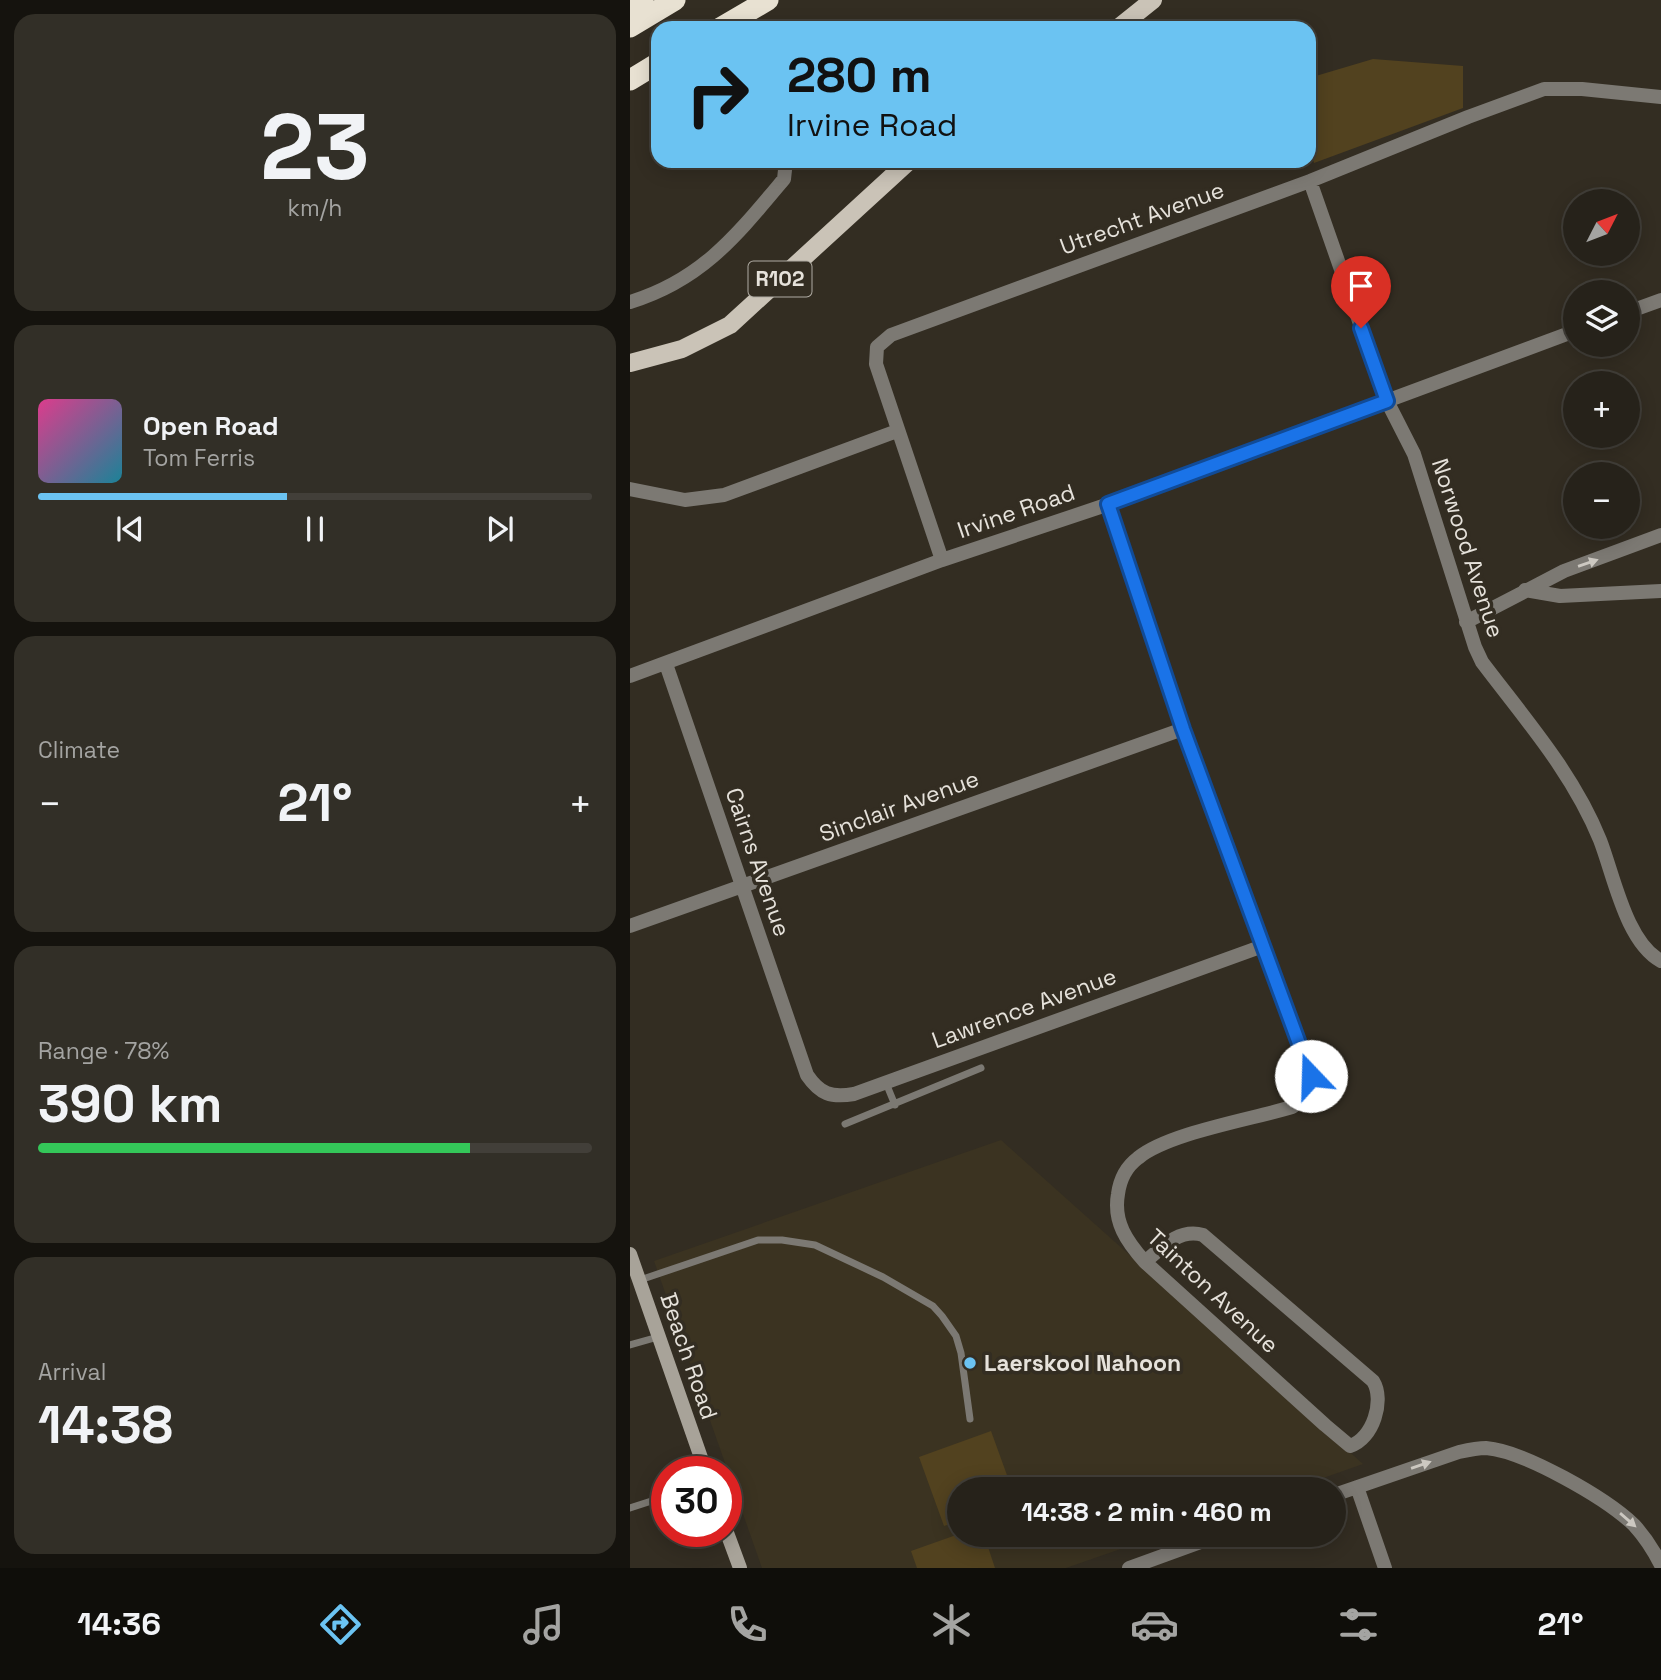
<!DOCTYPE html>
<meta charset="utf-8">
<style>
:root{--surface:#26221a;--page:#322f27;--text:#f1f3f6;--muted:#a4a4a2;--line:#423f39;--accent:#6bc3f2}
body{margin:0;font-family:"Space Grotesk",sans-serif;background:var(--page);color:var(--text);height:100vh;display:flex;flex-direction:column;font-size:26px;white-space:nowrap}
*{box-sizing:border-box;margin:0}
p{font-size:23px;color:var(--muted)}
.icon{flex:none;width:38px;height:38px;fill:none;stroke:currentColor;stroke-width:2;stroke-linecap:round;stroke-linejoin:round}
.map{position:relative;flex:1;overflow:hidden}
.panel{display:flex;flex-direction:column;gap:14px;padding:14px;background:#15130e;width:630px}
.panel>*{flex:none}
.hud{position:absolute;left:21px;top:21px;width:665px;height:147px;border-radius:21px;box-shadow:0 4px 18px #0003,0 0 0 2px var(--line);background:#6bc3f2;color:#111;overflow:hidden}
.needle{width:46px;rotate:48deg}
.buttons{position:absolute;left:933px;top:189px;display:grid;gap:14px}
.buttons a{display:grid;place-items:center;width:77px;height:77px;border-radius:50%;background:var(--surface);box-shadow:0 4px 18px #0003,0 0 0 2px var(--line);font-size:35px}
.speed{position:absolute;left:21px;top:1456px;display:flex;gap:14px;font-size:35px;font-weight:700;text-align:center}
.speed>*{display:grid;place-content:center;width:91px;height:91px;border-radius:50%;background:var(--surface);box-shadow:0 4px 18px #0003,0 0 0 2px var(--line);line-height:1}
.speed .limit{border:10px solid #d22;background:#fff;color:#111}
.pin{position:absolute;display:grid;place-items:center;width:60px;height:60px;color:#fff;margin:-72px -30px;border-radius:50% 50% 50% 0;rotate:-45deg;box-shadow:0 0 7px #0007}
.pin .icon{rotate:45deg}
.me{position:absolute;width:77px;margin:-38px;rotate:339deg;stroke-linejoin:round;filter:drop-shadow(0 0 5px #0008)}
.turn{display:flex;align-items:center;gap:24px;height:147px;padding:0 21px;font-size:32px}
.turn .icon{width:91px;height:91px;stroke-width:2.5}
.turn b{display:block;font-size:49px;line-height:60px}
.big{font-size:52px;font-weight:800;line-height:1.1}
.panel .tile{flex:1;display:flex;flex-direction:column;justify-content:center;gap:10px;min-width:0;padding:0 24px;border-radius:21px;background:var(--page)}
.panel .dial{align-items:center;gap:0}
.dial b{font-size:91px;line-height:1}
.song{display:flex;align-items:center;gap:21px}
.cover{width:84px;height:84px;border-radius:10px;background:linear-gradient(135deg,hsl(330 70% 55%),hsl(190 70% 35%))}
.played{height:7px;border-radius:4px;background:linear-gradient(90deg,var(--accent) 45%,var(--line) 45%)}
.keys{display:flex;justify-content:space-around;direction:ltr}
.heat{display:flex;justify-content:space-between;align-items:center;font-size:38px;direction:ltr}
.charge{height:10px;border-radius:5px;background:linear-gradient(90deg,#34c759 78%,var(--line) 0)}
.trip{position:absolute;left:317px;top:1477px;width:399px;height:70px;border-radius:35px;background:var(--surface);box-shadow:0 4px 18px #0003,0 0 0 2px var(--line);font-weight:800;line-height:70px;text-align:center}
.tabs{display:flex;height:112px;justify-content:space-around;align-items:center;background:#0f0e0a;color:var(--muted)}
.tabs .icon{width:49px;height:49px}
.tabs .on{color:var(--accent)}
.tabs b{font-size:32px;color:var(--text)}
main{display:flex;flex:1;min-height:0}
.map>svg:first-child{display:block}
.built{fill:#3b3321}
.green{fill:#52421f}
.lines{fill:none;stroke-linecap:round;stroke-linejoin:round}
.lane{stroke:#7c7973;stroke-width:7}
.street{stroke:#7c7973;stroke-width:14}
.secondary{stroke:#a8a399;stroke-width:14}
.primary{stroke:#cac3b7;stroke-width:18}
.highway{stroke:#e8e1d2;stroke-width:21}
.oneway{fill:#ccc8c1}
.route-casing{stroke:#114b97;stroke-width:18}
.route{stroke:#1a73e8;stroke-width:12}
.poi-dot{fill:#6bc3f2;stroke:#332d22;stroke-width:2.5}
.labels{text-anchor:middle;stroke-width:7;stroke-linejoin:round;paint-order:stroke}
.shield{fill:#332d22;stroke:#b0aca4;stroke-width:2}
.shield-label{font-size:21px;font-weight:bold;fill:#e6e2db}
.street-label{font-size:23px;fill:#e6e2db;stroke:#332d22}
.poi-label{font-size:23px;font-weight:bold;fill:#e6e2db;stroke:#332d22;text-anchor:start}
</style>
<main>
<section class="panel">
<div class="tile dial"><b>23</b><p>km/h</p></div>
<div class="tile">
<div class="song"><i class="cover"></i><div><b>Open Road</b><p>Tom Ferris</p></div></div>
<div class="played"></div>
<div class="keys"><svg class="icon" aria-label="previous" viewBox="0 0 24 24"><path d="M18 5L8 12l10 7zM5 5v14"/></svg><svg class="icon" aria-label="pause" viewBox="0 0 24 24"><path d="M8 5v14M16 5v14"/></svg><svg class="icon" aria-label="next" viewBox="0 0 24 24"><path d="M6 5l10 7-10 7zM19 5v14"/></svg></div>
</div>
<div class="tile"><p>Climate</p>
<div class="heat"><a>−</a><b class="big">21°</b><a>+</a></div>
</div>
<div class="tile"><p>Range · 78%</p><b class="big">390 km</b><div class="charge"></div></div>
<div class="tile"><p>Arrival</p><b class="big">14:38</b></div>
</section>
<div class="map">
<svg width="1031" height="1568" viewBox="0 0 1031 1568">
<rect width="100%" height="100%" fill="#332d22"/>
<path class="built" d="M371 1140 733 1464 662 1489H329V1535H531L436 1568H132L24 1261Z"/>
<path class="green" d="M743 59 833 66V108L684 163 679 147V78Z
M361 1431 382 1489H329V1521L314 1526 289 1457Z
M329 1534 354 1535 365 1568H287L281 1551Z"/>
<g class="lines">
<path class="lane" d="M256 1083 265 1105
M215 1124 351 1068
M10 1280 128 1240H152L185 1245 253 1277 303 1306 312 1316 326 1336 331 1353 340 1419
M0 1345 28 1337
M0 1508 37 1496"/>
<path class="street" d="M680 181 757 401 784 454 845 647 852 662C895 719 943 773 970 840 984 876 996 942 1031 961
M0 302C72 280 107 235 154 179L156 161
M998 312 1031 300
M0 489 55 500 94 495 267 431
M479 504 553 729 683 1084 677 1096 662 1107C623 1119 538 1133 508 1158 496 1167 490 1179 488 1194 483 1222 497 1242 515 1262L695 1425 720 1446C743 1439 755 1400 743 1381L573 1235C549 1228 531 1248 515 1262
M312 560 246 364 247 347 261 335 680 181 838 117 914 89H952L1031 97
M895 590 930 596 1031 591
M836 622 934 571 1031 535
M36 664 177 1075C190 1094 201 1098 224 1094L633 946
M0 676 312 560 479 504 945 331
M0 926 553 729
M727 1487 755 1568
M704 1495 829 1452C838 1450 847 1448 856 1448 894 1451 976 1498 1004 1525 1015 1537 1024 1551 1031 1565
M499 1568 590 1535"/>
<path class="secondary" d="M0 1254 76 1472
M96 1530 110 1568"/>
<path class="primary" d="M488 28 523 0
M0 363 52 349 100 325 279 161"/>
<path class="highway" d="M0 10 13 0
M0 27 45 0
M90 28 138 0
M0 80 28 63"/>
</g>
<defs><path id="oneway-solid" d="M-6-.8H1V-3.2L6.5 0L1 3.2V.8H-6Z" transform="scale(1.75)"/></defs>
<g class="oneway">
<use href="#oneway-solid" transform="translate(958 563) rotate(-19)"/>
<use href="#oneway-solid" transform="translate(791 1465) rotate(-19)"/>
<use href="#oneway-solid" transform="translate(998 1520) rotate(41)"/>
</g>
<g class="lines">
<g class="route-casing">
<path id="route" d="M681 1076 553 729 478 504 757 401 731 328"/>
</g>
<use href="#route" class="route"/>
</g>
<circle class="poi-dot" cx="340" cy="1363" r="7"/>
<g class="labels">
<rect class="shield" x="118.5" y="261.5" width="63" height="35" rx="5"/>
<g class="shield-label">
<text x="150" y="286">R102</text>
</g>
<g class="street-label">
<text transform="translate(512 218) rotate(-20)" y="8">Utrecht Avenue</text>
<text transform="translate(386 511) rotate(-19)" y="8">Irvine Road</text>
<text transform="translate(838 548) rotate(72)" y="8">Norwood Avenue</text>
<text transform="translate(269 806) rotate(-20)" y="8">Sinclair Avenue</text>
<text transform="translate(128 862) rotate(71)" y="8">Cairns Avenue</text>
<text transform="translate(394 1008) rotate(-20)" y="8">Lawrence Avenue</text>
<text transform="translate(583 1291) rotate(43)" y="8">Tainton Avenue</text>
<text transform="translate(59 1356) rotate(71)" y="8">Beach Road</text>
</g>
<g class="poi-label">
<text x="354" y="1371">Laerskool Nahoon</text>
</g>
</g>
</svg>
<div class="buttons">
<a><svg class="needle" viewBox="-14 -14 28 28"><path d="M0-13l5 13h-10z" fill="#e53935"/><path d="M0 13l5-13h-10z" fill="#a4a4a2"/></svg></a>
<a><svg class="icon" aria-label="layers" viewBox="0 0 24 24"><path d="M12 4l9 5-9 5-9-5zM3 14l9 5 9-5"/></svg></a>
<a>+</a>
<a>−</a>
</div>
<div class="speed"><div class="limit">30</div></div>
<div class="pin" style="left:731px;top:328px;background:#d93025"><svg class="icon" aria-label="arrive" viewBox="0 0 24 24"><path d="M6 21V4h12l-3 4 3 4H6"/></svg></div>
<svg class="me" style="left:681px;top:1076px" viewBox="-20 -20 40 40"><circle r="19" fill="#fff"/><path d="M0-13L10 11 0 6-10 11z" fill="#1a73e8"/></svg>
<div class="trip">14:38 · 2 min · 460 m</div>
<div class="hud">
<div class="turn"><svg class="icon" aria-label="right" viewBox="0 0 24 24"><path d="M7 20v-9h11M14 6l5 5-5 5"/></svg><div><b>280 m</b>Irvine Road</div></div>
</div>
</div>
</main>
<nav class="tabs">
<b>14:36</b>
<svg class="icon on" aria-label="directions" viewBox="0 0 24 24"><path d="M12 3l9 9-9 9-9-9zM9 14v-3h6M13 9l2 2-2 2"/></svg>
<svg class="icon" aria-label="music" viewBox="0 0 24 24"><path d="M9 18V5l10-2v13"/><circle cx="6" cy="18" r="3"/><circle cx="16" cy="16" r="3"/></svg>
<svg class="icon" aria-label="phone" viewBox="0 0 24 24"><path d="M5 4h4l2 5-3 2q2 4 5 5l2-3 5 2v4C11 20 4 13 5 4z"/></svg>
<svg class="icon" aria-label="climate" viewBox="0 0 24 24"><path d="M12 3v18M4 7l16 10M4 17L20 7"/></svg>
<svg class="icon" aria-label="car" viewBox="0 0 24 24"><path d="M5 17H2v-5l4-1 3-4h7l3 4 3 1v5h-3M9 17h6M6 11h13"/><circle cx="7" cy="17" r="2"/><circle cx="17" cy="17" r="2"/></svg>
<svg class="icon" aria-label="filters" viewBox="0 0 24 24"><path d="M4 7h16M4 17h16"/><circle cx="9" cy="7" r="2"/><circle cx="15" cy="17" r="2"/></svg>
<b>21°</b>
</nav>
